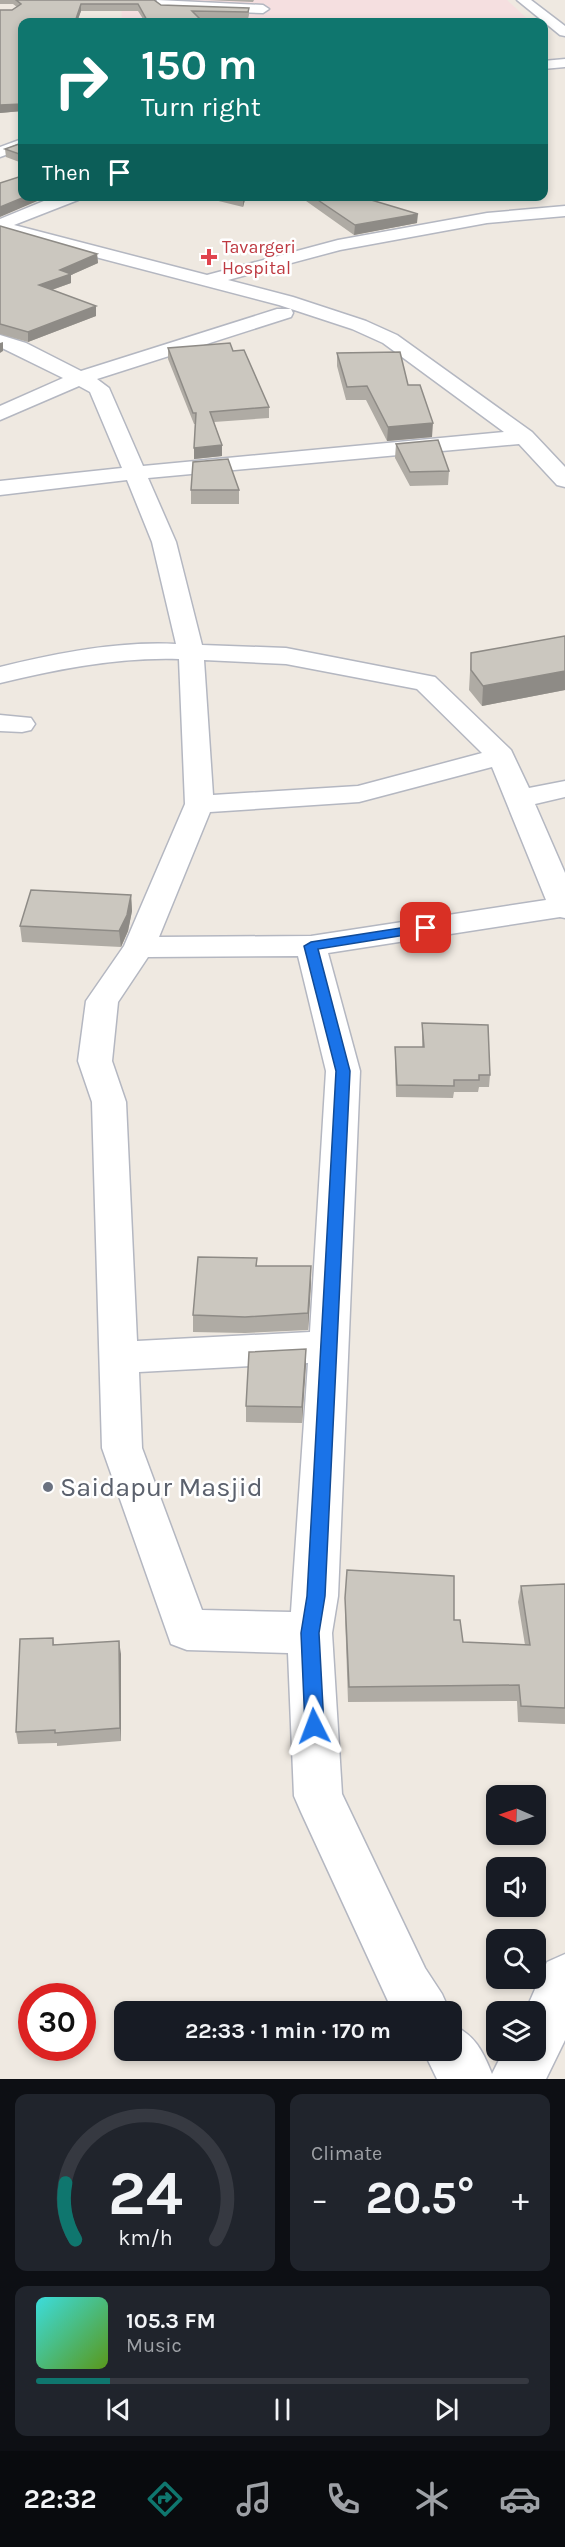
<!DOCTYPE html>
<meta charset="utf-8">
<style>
:root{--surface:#171b24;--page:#20242c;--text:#f1f3f6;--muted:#9ea1a6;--line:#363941;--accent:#0f766e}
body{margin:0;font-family:Karla,sans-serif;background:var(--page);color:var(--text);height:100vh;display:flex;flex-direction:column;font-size:22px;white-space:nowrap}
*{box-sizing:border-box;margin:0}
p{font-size:20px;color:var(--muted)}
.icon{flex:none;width:33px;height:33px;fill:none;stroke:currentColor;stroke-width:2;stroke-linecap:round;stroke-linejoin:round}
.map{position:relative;height:2079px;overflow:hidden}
.panel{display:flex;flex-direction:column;gap:15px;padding:15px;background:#0d0f14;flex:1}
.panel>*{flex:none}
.hud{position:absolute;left:18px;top:18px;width:530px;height:183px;border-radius:12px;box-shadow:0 3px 9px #0003;background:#0f766e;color:#fff;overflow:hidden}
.needle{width:39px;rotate:272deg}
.buttons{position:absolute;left:486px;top:1785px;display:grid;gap:12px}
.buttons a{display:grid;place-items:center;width:60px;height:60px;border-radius:12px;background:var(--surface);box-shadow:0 3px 9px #0003;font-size:30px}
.speed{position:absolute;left:18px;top:1983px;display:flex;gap:12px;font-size:30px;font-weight:700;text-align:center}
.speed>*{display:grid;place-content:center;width:78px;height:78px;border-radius:50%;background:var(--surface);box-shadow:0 3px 9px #0003;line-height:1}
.speed .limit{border:9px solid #d22;background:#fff;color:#111}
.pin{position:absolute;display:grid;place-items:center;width:51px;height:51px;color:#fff;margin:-26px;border-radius:12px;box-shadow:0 3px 9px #0006}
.me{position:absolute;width:66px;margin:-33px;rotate:357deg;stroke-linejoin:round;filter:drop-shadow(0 0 4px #0008)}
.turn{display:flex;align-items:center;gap:21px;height:126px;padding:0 24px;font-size:27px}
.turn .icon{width:78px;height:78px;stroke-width:2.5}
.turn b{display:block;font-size:42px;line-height:51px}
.then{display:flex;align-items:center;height:57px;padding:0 24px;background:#0003;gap:12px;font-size:22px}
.big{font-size:45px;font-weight:700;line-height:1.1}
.panel .widget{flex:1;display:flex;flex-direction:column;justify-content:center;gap:9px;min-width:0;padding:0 21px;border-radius:12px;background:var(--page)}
.panel .dial{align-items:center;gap:0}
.dial svg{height:156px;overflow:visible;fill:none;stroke:var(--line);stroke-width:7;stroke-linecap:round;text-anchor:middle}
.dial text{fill:var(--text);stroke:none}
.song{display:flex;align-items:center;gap:18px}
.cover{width:72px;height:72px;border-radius:9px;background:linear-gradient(135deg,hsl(180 70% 55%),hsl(90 70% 35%))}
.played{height:6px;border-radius:3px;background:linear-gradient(90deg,var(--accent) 15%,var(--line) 15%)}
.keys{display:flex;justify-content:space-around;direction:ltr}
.heat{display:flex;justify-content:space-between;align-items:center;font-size:33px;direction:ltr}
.panel .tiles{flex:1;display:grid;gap:15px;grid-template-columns:1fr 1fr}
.widget:last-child{grid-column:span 2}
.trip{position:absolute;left:114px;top:2001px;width:348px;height:60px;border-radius:12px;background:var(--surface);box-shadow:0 3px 9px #0003;font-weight:700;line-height:60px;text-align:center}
.tabs{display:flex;height:96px;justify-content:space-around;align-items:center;background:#090b0e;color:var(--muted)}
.tabs .icon{width:42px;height:42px}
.tabs .on{color:var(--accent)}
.tabs b{font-size:27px;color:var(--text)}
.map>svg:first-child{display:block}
.medical{fill:#f5dfe0}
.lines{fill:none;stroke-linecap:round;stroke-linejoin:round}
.minor-casing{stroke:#b4b7c1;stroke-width:3}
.minor{fill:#fff;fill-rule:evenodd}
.wall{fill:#afaba4}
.shaded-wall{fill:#8e8b86}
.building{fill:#cbc7bf;stroke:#8e8b86;stroke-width:1.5}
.route{fill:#1a73e8;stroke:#114b97;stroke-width:1.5}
.health-dot{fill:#e0444e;stroke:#fff;stroke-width:2}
.worship-dot{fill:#6b7280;stroke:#fff;stroke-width:2}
.labels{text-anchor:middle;stroke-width:5;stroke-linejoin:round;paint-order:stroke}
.far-health-label{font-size:18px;fill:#be3a42;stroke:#fff;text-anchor:start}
.near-worship-label{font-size:27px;fill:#5b616d;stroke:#fff;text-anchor:start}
</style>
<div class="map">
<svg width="565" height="2079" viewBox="0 0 565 2079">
<rect width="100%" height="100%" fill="#efe9e1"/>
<path class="medical" d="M121 0H507L531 22H122Z"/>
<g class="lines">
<g class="minor-casing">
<path id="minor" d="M157 0 263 5 269 9 263 13 161 9 155 5Z
M517 0H531L565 26V36L560 35Z
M565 59V67L543 69V61Z
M22 139V149L0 157V147Z
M56 196H80L78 200 14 225 207 275 338 240 487 213 565 206V216L487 223 340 250 228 280 293 297 366 321 397 335 532 432 565 467V487L557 485 519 444 148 478 176 542 202 645 286 648 435 677 511 750 529 788 565 781V797L535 804 565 873V918L560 917 328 953 360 1071 338 1596 332 1633 342 1794 425 1968 442 1994 450 2012H393L301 1812 294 1796 288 1653 187 1650 171 1644 102 1448 92 1102 78 1061 86 1001 124 946 185 804 179 659C119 657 58 669 0 683V667C57 653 118 641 176 644L152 542 127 480 0 495V481L122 468 90 392 79 386 0 420V406L63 378 0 347V335L26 343 81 371 277 309H291L293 313 291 317 97 379 109 388 143 466 504 432 383 343 352 329 279 305 0 232V219ZM204 660 286 664 417 689 482 753 358 786 213 795ZM492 767 546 900 311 936 159 937 210 812 359 802ZM298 956 326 1071 310 1332 137 1341 126 1102 112 1061 118 1002 148 957ZM308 1363 291 1612 202 1610 142 1448 139 1372Z
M0 715 31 718 35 724 31 730 22 732 0 731Z
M565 1954V2040L546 2079H437L423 2050H452V2025C474 2034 483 2051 492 2074L504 2050H536V2012H525L547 1962Z"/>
</g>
<use href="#minor" class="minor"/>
</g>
<path class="wall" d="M0 0H156L155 1 161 5 249 8V15L248 19 199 18 203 22H145L138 11H81L77 22H22V111L0 113 12 10 17 7 13 4H0Z
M205 0H254L253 2Z
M22 142V163L6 157 5 149Z
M198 196H246L243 207Z
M299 196H358L417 223 354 235Z
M0 226 97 254 98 263 71 275V283L52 290 96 316 28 342 0 334Z
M168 348 269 407V418L214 422 222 445V456L194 459 195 424H194L168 359Z
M337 353 408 385 432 437 387 441 366 400H346L337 366Z
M396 444 449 471 448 485 410 486 395 458Z
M191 490H239V504H191Z
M565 636V690L482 706 469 690 471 653Z
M131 895 132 911 128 931 121 947 22 942 20 926Z
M422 1023 490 1075 489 1087H479L478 1092H454L453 1098 396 1097 395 1059V1047H422Z
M257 1258V1266L311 1283 308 1330 245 1333 193 1332V1315Z
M306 1349 302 1423 246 1422V1406Z
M347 1570 454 1620 463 1642 525 1645 518 1602 521 1586 565 1584V1724L518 1722 517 1701 348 1702 345 1614Z
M53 1638 54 1644 121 1654V1741L57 1746V1743L18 1744 16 1732Z"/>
<path class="shaded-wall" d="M81 4V11L77 22H75Z
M22 104V111L0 113V105Z
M27 196H49L0 217V207Z
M244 196H246L243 207V198Z
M418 214 417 223 354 235 355 225Z
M97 254 98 263 71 275V283L40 294 39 285 60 270Z
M96 306V316L28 342V332Z
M3 342V351L0 353V343Z
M433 423 432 437 387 441 388 427Z
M222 445V456L194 459V448Z
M565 671V690L482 706 483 686Z
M131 895 132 911 128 931 121 947 119 931Z
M311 1266V1283L308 1330V1313Z
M306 1349V1365L302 1423V1407Z
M119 1641 121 1654V1741L120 1728Z"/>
<path class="building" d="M16 0H154L161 5 249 8 248 12 192 11 203 22H148L138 4H81L75 22H22V104L0 105V10H12L21 4Z
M22 142V155L5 149 22 143Z
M22 174V196H27L0 207V183L22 176Z
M312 196H358L418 214 355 225Z
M0 226 97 254 60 270 71 274 39 285 96 306 28 332 0 324Z
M230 343 233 351 244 350 269 407 210 412 222 445 194 448 196 413H193L168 348Z
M400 352 408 385H420L433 423 388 427 367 386 347 387 337 353Z
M438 440 449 471 410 472 396 444Z
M228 459 239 490H191L193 462Z
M565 636V671L483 686 471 670V653Z
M31 890 131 895 127 915 119 931 20 926Z
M422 1023 488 1025 490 1075H479V1080H454V1086L397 1085 395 1047H424Z
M198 1257 257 1258 256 1266H311L308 1313 245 1317 193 1315Z
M306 1349 302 1407 246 1406 249 1352Z
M347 1570 454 1576V1620H460L463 1642 530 1645 521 1586 565 1584V1708L521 1706 519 1685 349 1687 345 1598Z
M53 1638V1645L119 1641 120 1728 55 1733V1730L16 1732 20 1639Z"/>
<path class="route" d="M426 924 430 925 432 928 430 931 318 949 350 1071 325 1596 319 1633 324 1726 321 1732 314 1735 308 1732 305 1726 301 1633 307 1596 336 1071 304 946 311 942Z"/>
<path class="health-dot" d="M206 248h6v6h6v6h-6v6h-6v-6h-6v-6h6z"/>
<circle class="worship-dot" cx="48" cy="1487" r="6"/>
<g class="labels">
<g class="far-health-label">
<text x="222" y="253">Tavargeri<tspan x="222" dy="21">Hospital</tspan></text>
</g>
<g class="near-worship-label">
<text x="60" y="1496">Saidapur Masjid</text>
</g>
</g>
</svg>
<div class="buttons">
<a><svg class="needle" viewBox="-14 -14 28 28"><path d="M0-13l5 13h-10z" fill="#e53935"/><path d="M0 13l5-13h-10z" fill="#9ea1a6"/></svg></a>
<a><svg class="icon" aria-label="sound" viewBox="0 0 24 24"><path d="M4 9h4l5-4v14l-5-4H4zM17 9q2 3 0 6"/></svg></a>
<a><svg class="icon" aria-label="search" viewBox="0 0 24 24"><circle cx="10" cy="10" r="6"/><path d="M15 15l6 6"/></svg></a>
<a><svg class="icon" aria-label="layers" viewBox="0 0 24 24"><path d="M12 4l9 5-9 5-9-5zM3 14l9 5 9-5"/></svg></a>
</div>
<div class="speed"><div class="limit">30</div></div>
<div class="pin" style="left:426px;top:928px;background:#d93025"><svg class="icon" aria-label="arrive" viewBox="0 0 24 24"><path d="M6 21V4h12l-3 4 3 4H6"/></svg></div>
<svg class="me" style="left:314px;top:1726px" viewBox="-20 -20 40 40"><path d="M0-17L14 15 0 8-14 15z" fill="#1a73e8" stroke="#fff" stroke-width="4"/></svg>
<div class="trip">22:33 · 1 min · 170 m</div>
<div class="hud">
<div class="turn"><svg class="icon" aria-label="right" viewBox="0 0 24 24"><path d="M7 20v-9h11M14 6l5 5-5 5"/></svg><div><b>150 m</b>Turn right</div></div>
<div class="then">Then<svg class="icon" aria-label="arrive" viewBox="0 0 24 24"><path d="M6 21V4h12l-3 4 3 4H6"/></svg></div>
</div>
</div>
<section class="panel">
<div class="tiles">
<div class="widget dial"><svg viewBox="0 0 100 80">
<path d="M14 69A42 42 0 1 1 86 69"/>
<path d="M14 69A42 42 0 0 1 9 40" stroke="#0f766e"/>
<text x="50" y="56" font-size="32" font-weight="700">24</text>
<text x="50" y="72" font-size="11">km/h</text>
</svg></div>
<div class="widget"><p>Climate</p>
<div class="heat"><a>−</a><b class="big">20.5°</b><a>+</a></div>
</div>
<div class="widget">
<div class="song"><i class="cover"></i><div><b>105.3 FM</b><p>Music</p></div></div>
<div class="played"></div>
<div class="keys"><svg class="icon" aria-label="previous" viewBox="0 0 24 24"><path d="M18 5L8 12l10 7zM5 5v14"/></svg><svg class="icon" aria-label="pause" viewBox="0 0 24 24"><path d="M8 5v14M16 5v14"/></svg><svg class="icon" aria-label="next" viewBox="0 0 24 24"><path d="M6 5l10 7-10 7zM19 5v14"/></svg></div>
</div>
</div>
</section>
<nav class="tabs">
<b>22:32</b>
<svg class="icon on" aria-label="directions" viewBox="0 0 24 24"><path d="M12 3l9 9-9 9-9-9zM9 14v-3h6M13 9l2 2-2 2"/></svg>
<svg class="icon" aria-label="music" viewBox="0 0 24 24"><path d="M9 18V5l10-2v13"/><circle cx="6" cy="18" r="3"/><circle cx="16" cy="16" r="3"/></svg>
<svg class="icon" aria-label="phone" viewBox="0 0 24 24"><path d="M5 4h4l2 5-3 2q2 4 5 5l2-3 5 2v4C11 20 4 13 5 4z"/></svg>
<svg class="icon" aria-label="climate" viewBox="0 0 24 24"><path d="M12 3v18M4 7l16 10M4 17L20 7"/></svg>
<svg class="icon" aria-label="car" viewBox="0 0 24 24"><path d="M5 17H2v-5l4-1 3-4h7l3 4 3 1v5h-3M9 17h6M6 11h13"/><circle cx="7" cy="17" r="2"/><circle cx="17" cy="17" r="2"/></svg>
</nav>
